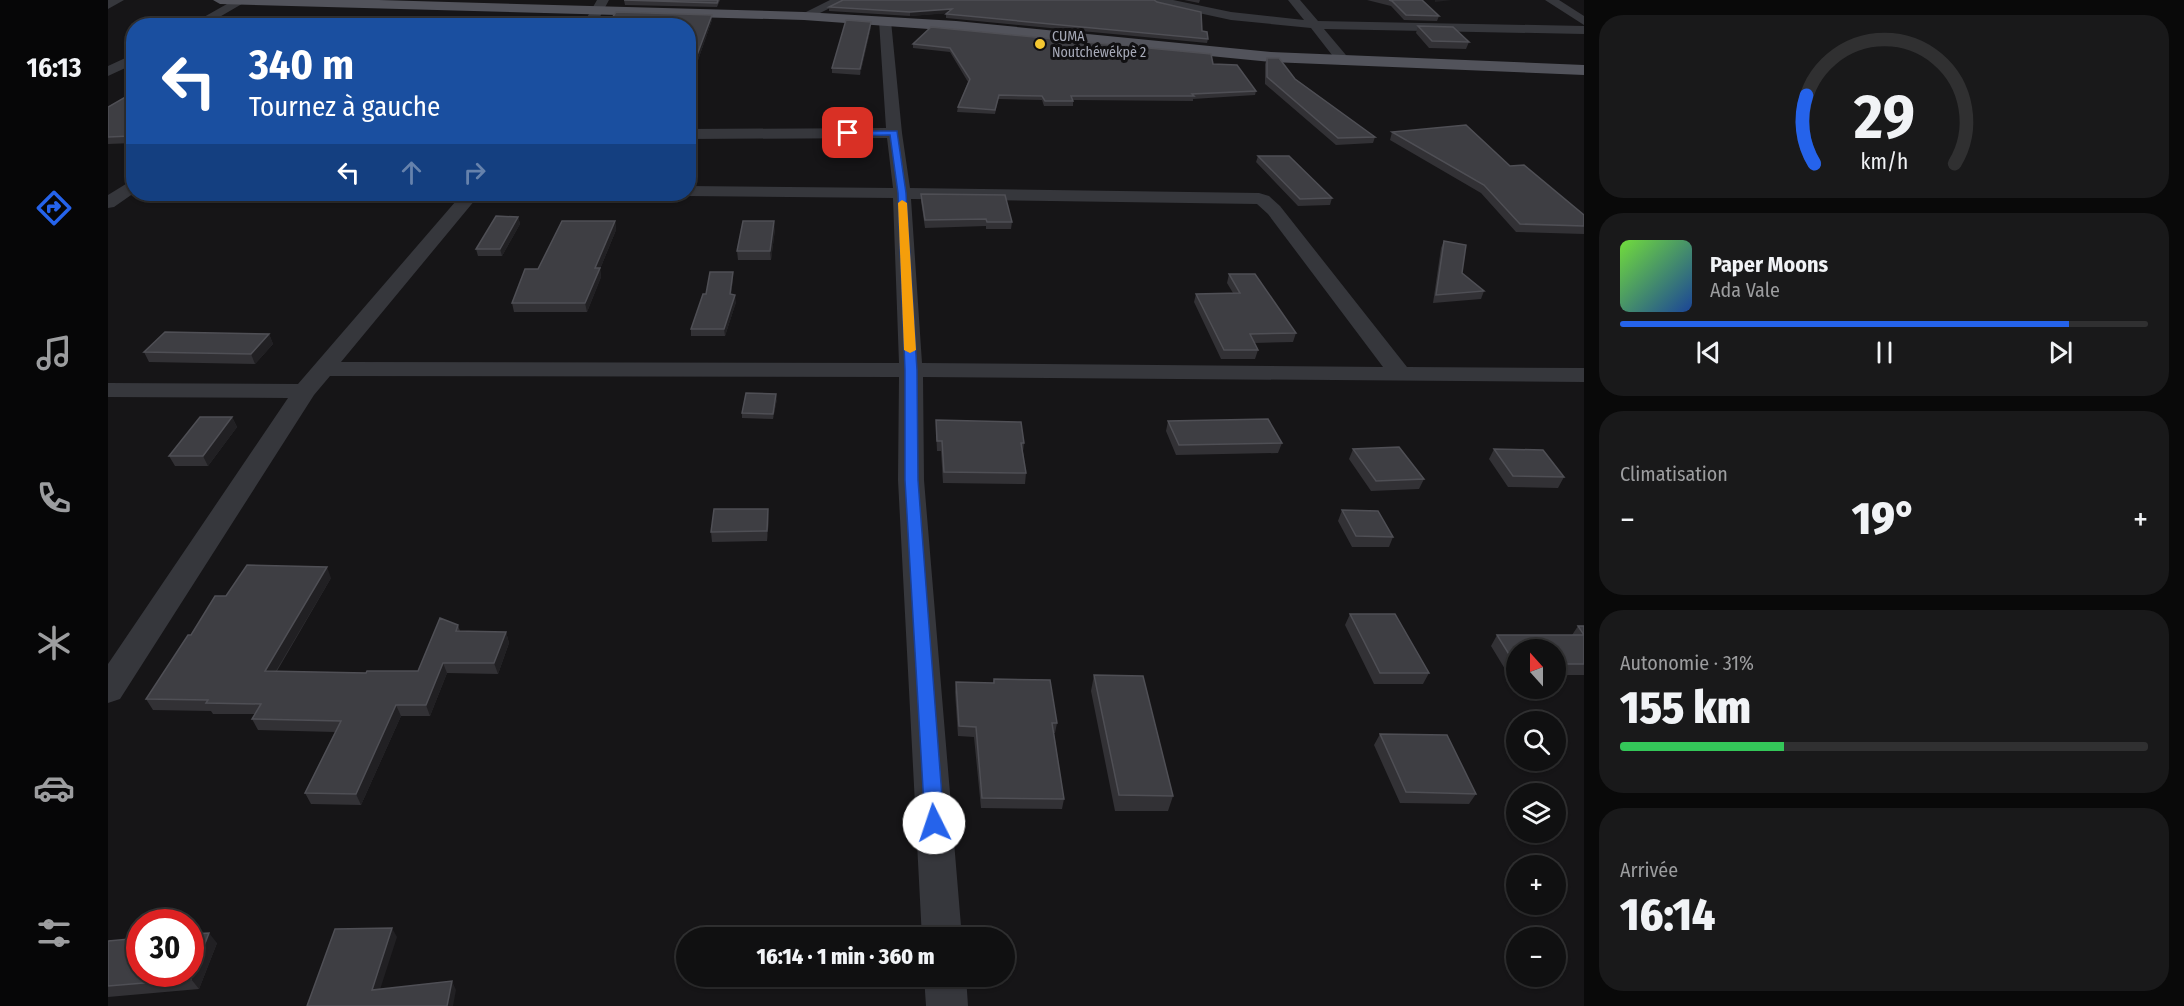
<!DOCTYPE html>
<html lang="fr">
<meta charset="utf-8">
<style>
:root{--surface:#101011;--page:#19191a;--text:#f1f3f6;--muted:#9c9d9f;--line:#303031;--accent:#2563eb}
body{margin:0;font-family:"Fira Sans Condensed",sans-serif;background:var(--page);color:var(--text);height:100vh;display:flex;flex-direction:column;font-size:22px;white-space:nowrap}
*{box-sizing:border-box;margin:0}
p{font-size:20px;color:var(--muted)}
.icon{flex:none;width:33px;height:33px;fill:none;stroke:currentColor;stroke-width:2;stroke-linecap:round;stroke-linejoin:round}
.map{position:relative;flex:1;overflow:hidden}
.details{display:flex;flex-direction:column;gap:15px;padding:15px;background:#090909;width:600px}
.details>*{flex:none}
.banner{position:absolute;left:18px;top:18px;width:570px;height:183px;border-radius:24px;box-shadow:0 2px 4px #0004,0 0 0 2px var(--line);background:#1a4fa0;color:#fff;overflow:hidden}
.needle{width:39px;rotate:339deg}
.buttons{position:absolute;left:1398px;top:639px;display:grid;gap:12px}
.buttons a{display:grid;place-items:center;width:60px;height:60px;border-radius:50%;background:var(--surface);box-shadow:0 2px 4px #0004,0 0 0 2px var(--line);font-size:30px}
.speed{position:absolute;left:18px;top:909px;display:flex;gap:12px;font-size:30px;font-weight:700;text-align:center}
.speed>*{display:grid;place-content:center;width:78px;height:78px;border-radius:50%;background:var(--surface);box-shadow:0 2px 4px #0004,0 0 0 2px var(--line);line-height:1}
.speed .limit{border:9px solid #d22;background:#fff;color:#111}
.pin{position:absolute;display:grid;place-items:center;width:51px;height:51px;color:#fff;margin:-26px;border-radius:12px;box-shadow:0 3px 9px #0006}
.me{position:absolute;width:66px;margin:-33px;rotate:356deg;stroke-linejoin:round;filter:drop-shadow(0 0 4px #0008)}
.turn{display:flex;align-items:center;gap:21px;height:126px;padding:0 24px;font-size:27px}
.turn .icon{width:78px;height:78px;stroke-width:2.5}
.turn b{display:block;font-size:42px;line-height:51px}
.lanes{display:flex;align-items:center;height:57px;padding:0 24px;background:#0003;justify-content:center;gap:30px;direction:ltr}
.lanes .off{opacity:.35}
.big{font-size:45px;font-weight:800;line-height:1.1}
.details .card{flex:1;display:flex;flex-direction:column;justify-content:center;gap:9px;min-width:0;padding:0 21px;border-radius:24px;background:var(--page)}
.details .dial{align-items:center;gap:0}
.dial svg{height:156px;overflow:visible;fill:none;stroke:var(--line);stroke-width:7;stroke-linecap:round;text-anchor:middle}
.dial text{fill:var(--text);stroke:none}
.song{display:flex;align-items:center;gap:18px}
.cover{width:72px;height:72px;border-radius:9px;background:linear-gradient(135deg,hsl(100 70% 55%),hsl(220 70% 35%))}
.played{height:6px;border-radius:3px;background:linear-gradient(90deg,var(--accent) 85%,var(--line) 85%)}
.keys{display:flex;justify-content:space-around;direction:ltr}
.heat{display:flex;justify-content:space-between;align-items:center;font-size:33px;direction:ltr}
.charge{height:9px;border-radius:4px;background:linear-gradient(90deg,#34c759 31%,var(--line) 0)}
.trip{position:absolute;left:568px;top:927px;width:339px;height:60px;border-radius:30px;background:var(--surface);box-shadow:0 2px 4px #0004,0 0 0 2px var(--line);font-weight:800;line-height:60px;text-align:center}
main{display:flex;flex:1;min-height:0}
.menu{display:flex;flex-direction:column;width:108px;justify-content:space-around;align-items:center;background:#060607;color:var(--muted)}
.menu .icon{width:42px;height:42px}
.menu .selected{color:var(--accent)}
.menu b{font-size:27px;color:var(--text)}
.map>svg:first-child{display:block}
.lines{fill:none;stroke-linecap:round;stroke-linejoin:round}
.minor{fill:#36373c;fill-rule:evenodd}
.major{fill:#52535b;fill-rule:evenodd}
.wall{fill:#323135}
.shaded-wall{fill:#212023}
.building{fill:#3e3e43;stroke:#4f4f55;stroke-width:1.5}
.route{fill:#2563eb;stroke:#184099;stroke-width:1.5}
.slow{fill:#f59e0b}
.poi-dot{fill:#f4c731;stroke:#111012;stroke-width:2}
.labels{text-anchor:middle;stroke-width:6;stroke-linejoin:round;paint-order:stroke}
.far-poi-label{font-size:14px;fill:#a7aab8;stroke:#111012;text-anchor:start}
</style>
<main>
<nav class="menu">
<b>16:13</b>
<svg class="icon selected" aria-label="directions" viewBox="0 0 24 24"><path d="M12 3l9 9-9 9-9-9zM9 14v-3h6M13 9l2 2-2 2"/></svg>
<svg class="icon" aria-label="music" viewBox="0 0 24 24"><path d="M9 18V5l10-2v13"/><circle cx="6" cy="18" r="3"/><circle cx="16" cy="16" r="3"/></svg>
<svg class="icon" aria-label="phone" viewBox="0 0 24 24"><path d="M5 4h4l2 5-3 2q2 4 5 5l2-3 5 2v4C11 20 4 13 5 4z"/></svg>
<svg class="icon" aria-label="climate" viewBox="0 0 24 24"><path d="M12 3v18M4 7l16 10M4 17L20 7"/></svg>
<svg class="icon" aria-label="car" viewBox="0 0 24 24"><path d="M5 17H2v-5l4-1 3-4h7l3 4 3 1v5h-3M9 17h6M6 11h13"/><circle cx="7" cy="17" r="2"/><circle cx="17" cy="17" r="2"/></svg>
<svg class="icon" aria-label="filters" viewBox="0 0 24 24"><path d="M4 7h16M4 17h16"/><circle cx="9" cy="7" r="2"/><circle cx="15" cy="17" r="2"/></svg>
</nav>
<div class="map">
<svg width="1476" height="1006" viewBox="0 0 1476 1006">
<rect width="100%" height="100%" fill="#161517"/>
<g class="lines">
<path class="minor" d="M0 0H16L0 9Z
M126 0 139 1 96 26H80Z
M489 0H501L487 26H474Z
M722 0H738L700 19H692L690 16Z
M1043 0H1065L1123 12 1196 20 1180 0H1192L1210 21 1476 26V34L1216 29 1243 61 1236 65 1231 64 1203 28 1123 20 1049 4Z
M1437 0H1451L1476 16V25Z
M777 17 783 21 794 133 802 188 1151 193 1161 196 1172 206 1299 367 1476 368V382L815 377 816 480 854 938H814L790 480 791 377 222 376 206 395 12 699 0 703V664L180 398 0 397V383L190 384 354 194H372L233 362 791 363 785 198 580 196 573 194H580V186L785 188 779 138 580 139V129L778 128 771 21ZM803 199 1149 204 1160 214 1275 367 814 363Z
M26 54V64L0 76V66Z
M26 179V193L6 207 0 208V195Z
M816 976H858L860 1006H818Z"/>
<path class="major" d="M105 0H271L696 12 848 21 1163 52 1476 65V75L1163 62 848 31 696 20 112 4Z"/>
</g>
<path class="wall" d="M516 0H612L609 7 517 5Z
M735 0 1094 31 1100 39 1099 43 838 18V14L839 13 802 16 721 11V7Z
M1076 0H1092L1091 3Z
M1259 0H1314L1331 16 1329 21 1296 20 1283 6Z
M604 15V20L590 60H580V26H503L502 21Z
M1310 26 1361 42 1358 49 1321 48 1308 33Z
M763 27 752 75 724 73V68Z
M805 44 1105 64 1148 91 1147 95 1085 99V101L965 100V106H936L934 100 890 99 887 114 849 112 850 107 860 82 842 52 805 48Z
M1159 58 1267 137 1265 143 1228 145 1157 84V64Z
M26 92V143L0 144V107Z
M1284 132 1402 166 1476 215V234L1408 232 1373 193 1282 140Z
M1150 156 1224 198 1222 205 1190 206 1148 162Z
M813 194 904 222 903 229H878V226L817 228 813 201Z
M410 217 412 224 394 256H370L368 249Z
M507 221 508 230 492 269 493 277 479 312H406L404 303 430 269Z
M667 229 663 260H630L629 251Z
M1336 241 1354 273 1376 291 1373 299 1325 303 1333 248Z
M625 272V279L623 295 628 302 617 336H583V329L598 294Z
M1121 274 1188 333 1185 342 1146 343 1150 350 1147 359H1113L1086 302 1088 294 1125 293 1119 283Z
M161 334 165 344 147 364 41 362 36 352Z
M669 399 665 419 634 418V413Z
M124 417 129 427 100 466H67L61 456Z
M828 420 916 443 915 452 918 473 917 484 835 483 833 451H829L828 430Z
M1060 421 1174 443 1170 453 1068 455 1058 431Z
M1245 449 1316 479 1311 489 1263 491 1241 459Z
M1386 449 1456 477 1450 488 1400 487 1381 459Z
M1234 510 1285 537 1281 547H1244L1230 521Z
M661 519 659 541 604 542 603 532Z
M223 578 169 671 258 673 310 671 350 625 352 631 398 632 401 643 390 674 339 673 322 716H293L253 805 203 804 197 793 227 732 150 730 144 719 147 714H105L103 711 45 710 38 699 118 596Z
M1242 614 1321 673 1315 684H1266L1237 625Z
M1470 626H1476V675H1448V650H1408V674H1400L1383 646 1389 635H1464Z
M986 675 1065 796 1060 811H1007L983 691Z
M886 679 949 723 947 733H946L956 799 954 809 873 808 866 737 850 736 847 692 848 682 885 683Z
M1272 734 1368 794 1361 804 1292 803 1266 745Z
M0 941 109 943 91 989 0 997Z"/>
<path class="shaded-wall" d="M1327 0H1344L1327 2Z
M844 9V13L802 16V12Z
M604 15V20L590 60 589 55Z
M763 22V27L752 75V69Z
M410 217 412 224 394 256 392 249Z
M507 221 508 230 492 269 493 277 479 312 477 303 487 268Z
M666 221 667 229 663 260 662 251Z
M625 272V279L622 302V294Z
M627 295 628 302 617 336 616 329Z
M161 334 165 344 147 364 143 354Z
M668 394 669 399 665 419V414Z
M124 417 129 427 100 466 95 456Z
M660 509 661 519 659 541V531Z
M219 567 223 578 162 681 157 671Z
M398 632 401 643 390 674 386 663Z
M335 663 339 673 322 716 318 705Z
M288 705 293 716 253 805 248 794Z
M284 928 289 937 269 999 264 990Z
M101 933 109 943 91 989 83 979Z
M344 981 348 990 345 1006H339Z"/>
<path class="building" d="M516 0H610L609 3Z
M735 0H1046L1049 2 1093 12 1094 31 1099 32 1100 39 838 14 844 9 802 12 721 7Z
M1281 0H1314L1331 16 1298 15 1284 1Z
M508 12 604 15 589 55H580V26H506L509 21H502Z
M738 20 763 22 752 69 724 68Z
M1310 26 1345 27 1361 42 1324 41Z
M823 27 1103 54 1105 64 1129 65 1148 91 1084 94 1086 96H963L965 101H937L934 96 891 95 887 110 850 107 862 79 842 48 805 44Z
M1159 58H1171L1187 79 1267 137 1230 138 1159 77Z
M26 92V135L23 136 0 137V107Z
M1358 125 1402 166 1416 165 1476 215V226L1412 224 1376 185 1284 132Z
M1150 156H1181L1224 198 1192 199Z
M813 194 897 195 904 222H879L878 219 817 220Z
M388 216 410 217 392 249H368Z
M454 221H507L487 268H492L477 303H404L417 269H430Z
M635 221H666L662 251H629Z
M1336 241 1358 245 1354 273 1376 291 1328 295Z
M602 272H625L622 294 627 295 616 329H583L595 294H598Z
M1121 274H1147L1188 333 1142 334 1150 350H1116L1088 294 1132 293Z
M57 332 161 334 143 354 36 352Z
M638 393 668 394 665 414 634 413Z
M92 417H124L95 456H61Z
M1160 419 1174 443 1071 445 1060 421Z
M828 420 913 422 916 443H913L918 473 836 472 834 441H829Z
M1291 447 1316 479 1268 481 1245 449Z
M1386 449 1435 450 1456 477 1405 476Z
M606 509H660L659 531 603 532Z
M1234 510 1270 511 1285 537 1248 536Z
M139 565 219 567 157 671 258 673 259 671H310L332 618 350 625 348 631 398 632 386 663H335L318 705H288L248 794 197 793 233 721 144 719 153 704 98 703 100 700 38 699 80 635H83L107 596H118Z
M1242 614H1287L1321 673H1272Z
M1470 626H1476V635Z
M1389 635H1476V664H1448V650H1408V664H1407Z
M986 675 1035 676 1065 796 1011 795Z
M886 679 942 680 949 723H944L956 799 874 798 868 727 851 726 848 682 886 683Z
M1272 734 1339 735 1368 794 1298 792Z
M284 928 264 990 344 981 339 1006H199L227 929Z
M101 933 83 979 0 986V941L32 938V974H82V934Z"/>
<path class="route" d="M789 131 798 193 809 370 810 480 836 823 833 829 826 831 820 829 817 823 797 480V370L790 193 782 135 740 136 736 133 740 131Z"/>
<path class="slow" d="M794 200 799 203 808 350 802 353 796 350 790 203Z"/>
<circle class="poi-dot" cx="932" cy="44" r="6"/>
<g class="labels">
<g class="far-poi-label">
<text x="944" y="41">CUMA<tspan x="944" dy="16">Noutchéwékpè 2</tspan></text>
</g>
</g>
</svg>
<div class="buttons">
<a><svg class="needle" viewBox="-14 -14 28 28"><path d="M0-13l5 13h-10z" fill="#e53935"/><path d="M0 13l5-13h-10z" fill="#9c9d9f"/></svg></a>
<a><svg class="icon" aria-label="search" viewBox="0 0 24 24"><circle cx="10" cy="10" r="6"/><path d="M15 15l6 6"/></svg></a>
<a><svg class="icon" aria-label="layers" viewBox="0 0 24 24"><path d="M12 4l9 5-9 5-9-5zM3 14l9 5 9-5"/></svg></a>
<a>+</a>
<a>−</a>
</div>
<div class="speed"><div class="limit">30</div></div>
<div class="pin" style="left:740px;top:133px;background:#d93025"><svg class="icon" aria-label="arrive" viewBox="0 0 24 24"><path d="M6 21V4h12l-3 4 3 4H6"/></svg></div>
<svg class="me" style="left:826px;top:823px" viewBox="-20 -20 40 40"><circle r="19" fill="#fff"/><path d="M0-13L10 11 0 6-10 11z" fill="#2563eb"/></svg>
<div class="trip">16:14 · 1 min · 360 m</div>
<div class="banner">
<div class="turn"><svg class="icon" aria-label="left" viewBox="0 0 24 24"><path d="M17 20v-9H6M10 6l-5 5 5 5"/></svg><div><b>340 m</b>Tournez à gauche</div></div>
<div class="lanes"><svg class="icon" aria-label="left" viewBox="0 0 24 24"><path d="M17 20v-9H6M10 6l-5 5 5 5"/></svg><svg class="icon off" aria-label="ahead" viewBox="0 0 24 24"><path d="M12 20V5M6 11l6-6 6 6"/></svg><svg class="icon off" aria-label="right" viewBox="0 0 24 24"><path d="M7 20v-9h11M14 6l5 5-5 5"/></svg></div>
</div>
</div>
<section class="details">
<div class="card dial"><svg viewBox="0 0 100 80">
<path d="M14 69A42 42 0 1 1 86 69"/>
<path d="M14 69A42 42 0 0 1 10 34" stroke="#2563eb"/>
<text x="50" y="56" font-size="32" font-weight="700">29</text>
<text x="50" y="72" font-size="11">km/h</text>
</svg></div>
<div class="card">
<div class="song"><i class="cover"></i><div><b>Paper Moons</b><p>Ada Vale</p></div></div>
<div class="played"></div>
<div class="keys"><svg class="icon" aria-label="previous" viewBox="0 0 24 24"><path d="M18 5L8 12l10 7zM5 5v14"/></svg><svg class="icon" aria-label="pause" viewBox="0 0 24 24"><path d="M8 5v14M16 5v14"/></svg><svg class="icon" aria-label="next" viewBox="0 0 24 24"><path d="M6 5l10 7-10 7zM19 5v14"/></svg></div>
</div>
<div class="card"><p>Climatisation</p>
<div class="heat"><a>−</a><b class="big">19°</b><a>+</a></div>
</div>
<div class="card"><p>Autonomie · 31%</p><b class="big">155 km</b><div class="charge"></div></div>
<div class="card"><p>Arrivée</p><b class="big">16:14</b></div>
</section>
</main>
